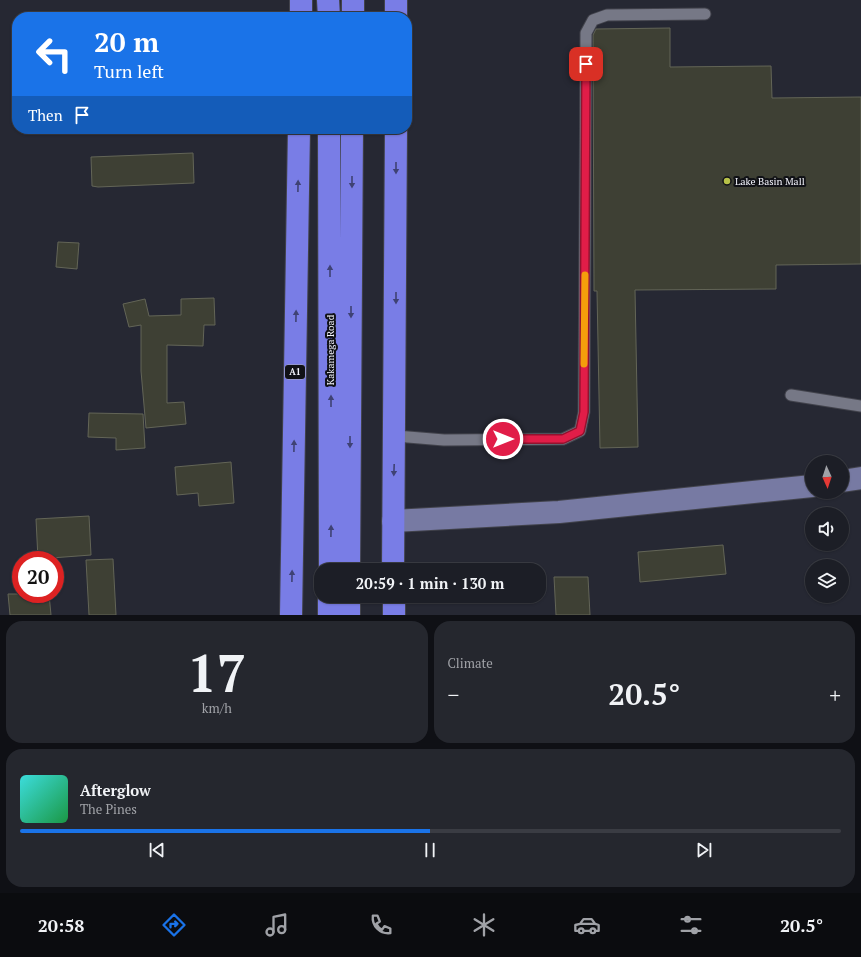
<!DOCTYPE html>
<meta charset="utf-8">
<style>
:root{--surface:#1c1e26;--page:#25272e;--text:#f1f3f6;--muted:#a0a2a7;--line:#3a3c43;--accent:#1a73e8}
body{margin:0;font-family:"PT Serif",serif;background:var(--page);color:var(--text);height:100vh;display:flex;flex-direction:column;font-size:15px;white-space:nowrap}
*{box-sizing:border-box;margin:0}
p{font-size:13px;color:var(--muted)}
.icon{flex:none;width:22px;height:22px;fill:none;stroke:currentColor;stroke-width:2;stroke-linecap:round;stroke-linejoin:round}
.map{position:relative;height:615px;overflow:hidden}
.side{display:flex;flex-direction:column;gap:6px;padding:6px;background:#0f1015;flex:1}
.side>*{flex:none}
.banner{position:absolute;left:12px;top:12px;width:400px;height:122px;border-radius:16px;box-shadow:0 1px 3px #0004,0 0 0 1px var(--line);background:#1a73e8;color:#fff;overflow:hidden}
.needle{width:26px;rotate:177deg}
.controls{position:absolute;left:805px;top:455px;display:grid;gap:8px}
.controls a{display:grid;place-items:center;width:44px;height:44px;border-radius:50%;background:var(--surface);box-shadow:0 1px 3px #0004,0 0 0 1px var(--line);font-size:20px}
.speed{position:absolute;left:12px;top:551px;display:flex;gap:8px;font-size:20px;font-weight:700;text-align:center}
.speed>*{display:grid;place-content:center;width:52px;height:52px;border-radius:50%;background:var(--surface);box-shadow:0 1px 3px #0004,0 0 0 1px var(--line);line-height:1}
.speed .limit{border:6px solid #d22;background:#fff;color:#111}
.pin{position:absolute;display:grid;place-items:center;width:34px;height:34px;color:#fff;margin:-17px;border-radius:8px;box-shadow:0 2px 6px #0006}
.me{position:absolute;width:44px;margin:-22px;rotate:90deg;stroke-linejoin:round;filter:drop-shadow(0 0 3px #0008)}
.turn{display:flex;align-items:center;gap:14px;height:84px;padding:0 16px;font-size:18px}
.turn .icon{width:52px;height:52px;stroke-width:2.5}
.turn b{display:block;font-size:28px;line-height:34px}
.then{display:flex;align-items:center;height:38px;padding:0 16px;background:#0003;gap:8px;font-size:15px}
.big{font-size:30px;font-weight:700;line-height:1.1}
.side .tile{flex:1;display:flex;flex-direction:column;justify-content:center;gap:6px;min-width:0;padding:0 14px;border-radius:16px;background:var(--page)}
.side .dial{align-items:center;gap:0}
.dial b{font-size:52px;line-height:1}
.song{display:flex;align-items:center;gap:12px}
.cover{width:48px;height:48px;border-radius:6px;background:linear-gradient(135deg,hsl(180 70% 55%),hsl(140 70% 35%))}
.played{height:4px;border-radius:2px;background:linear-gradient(90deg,var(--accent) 50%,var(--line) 50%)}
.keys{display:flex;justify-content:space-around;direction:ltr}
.heat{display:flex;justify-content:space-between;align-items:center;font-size:22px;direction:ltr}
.side .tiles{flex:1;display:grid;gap:6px;grid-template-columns:1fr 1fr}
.tile:last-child{grid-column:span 2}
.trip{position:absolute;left:314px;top:563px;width:232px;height:40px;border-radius:16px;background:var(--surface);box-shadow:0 1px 3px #0004,0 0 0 1px var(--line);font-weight:700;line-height:40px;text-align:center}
.tab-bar{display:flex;height:64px;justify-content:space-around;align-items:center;background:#0b0c0f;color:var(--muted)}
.tab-bar .icon{width:28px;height:28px}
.tab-bar .selected{color:var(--accent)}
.tab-bar b{font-size:18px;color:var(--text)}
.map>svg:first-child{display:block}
.building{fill:#3e4034;stroke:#636557}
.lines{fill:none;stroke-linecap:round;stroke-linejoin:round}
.lane-casing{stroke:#42434c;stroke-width:13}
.secondary-casing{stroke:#42434c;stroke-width:24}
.highway-casing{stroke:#42434c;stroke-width:24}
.lane{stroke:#767886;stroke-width:11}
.secondary{stroke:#777aa3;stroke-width:22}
.highway{stroke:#797de6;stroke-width:22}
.oneway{fill:#3f4274}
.route-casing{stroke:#92132f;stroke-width:10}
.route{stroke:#e11d48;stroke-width:7}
.slow{stroke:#f59e0b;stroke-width:7}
.poi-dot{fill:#b7c148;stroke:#101116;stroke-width:1.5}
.labels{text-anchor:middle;stroke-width:4;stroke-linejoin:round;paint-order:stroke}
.shield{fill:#101116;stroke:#afb0b7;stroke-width:1}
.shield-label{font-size:9px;font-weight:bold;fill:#f3f4fc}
.poi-label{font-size:10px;fill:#f3f4fc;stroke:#101116;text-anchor:start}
.street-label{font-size:10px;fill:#f3f4fc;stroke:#101116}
</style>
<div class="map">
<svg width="861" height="615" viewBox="0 0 861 615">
<rect width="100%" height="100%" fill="#262833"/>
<path class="building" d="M670 28V67L771 66 772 98 861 97V264L776 265V289L635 290 638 447 600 448 597 291H594L593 35 596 29Z
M193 153 194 183 98 187 92 186 91 157Z
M58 242 79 243 77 269 56 267Z
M214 298 215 325H204L203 346 167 345V403L184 402 186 424 146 428 141 371V325L129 327 123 304 145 299 149 316 181 315V299Z
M89 413 143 414 145 448 116 450V438L88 437Z
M231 462 234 503 199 506 198 493 177 495 175 467Z
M89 516 91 555 38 559 36 519Z
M723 545 726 574 640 582 638 552Z
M113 559 116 615H89L86 560Z
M554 577H588L590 615H556Z
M8 594H49L51 615H10Z"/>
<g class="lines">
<g class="lane-casing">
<path id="lane" d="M791 395 861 406
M396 436 444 440 563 439 580 431 584 412 586 33 593 20 607 15 705 14"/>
</g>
<g class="secondary-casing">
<path id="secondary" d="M842 481 861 478
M393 521 559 512 812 486"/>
</g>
<g class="highway-casing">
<path id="highway" d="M328 0 329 17
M301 17V0
M353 17V0
M396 17V0
M329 129 330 570
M349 570 352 129
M393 570 396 129
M349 596V615
M394 596V615
M291 615 299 129
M329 615V596"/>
</g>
<use href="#lane" class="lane"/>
<use href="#secondary" class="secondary"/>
<use href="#highway" class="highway"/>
</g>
<defs><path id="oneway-solid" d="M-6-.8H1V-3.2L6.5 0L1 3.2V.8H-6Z"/></defs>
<g class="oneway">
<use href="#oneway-solid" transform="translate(396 168) rotate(90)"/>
<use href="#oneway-solid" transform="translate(352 182) rotate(90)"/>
<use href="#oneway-solid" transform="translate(298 186) rotate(-89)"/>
<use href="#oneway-solid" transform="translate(330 271) rotate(-90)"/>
<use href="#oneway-solid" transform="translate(396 298) rotate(90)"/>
<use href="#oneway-solid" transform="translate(351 312) rotate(90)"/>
<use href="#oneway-solid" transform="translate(296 316) rotate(-89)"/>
<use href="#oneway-solid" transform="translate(331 401) rotate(-90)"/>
<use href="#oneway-solid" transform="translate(350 442) rotate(90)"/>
<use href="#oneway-solid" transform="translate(294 446) rotate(-89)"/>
<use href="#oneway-solid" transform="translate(394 470) rotate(92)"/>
<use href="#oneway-solid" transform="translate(331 531) rotate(-89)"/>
<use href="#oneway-solid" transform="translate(292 576) rotate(-89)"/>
</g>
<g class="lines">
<g class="route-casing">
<path id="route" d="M503 439H563L580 431 584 412 586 64"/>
</g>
<use href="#route" class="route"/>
<path class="slow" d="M584 364 585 275"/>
</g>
<circle class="poi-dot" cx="727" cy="181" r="4"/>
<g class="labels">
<rect class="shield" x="285" y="365" width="20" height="14" rx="3"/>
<g class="shield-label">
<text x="295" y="375">A1</text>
</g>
<g class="poi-label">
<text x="735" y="185">Lake Basin Mall</text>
</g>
<g class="street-label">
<text transform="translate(330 350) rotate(-90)" y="4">Kakamega Road</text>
</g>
</g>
</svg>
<div class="controls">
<a><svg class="needle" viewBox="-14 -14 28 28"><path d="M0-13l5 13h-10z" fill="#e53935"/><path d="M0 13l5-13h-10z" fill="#a0a2a7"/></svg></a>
<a><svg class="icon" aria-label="sound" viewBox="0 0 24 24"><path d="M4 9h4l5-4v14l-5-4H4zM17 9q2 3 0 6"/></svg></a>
<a><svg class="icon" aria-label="layers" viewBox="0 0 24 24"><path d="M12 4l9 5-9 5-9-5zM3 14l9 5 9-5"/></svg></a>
</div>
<div class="speed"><div class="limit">20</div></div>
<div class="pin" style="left:586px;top:64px;background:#d93025"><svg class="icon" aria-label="arrive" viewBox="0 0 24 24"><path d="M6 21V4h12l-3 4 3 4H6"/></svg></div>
<svg class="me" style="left:503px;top:439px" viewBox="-20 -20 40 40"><circle r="17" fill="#e11d48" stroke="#fff" stroke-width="3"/><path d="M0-11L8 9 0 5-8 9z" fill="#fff"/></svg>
<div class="trip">20:59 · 1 min · 130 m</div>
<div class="banner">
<div class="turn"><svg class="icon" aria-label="left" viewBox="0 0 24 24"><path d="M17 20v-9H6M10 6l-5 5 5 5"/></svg><div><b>20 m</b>Turn left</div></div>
<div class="then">Then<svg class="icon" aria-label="arrive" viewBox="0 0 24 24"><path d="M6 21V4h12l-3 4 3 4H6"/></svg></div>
</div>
</div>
<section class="side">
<div class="tiles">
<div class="tile dial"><b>17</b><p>km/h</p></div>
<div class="tile"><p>Climate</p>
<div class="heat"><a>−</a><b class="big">20.5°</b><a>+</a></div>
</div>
<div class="tile">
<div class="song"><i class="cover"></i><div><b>Afterglow</b><p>The Pines</p></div></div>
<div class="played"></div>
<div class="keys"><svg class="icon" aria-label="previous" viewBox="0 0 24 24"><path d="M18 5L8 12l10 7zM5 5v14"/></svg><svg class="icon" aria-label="pause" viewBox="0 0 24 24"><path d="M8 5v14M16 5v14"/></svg><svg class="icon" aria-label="next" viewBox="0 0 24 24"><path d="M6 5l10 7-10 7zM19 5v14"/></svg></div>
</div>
</div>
</section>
<nav class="tab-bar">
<b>20:58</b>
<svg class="icon selected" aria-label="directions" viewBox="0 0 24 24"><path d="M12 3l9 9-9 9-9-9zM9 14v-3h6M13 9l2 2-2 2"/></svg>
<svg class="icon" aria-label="music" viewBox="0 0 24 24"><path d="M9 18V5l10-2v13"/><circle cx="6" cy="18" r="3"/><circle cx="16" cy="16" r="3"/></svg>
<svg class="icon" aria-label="phone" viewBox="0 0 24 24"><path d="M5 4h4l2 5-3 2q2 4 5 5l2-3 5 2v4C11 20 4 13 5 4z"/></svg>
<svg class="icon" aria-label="climate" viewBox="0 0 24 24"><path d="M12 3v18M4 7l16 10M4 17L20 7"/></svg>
<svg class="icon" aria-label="car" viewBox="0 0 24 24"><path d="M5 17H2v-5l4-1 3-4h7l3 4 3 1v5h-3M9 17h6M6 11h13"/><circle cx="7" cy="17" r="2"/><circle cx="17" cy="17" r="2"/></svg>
<svg class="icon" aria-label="filters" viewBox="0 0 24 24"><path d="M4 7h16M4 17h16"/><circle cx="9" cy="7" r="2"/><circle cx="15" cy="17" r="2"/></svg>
<b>20.5°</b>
</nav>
